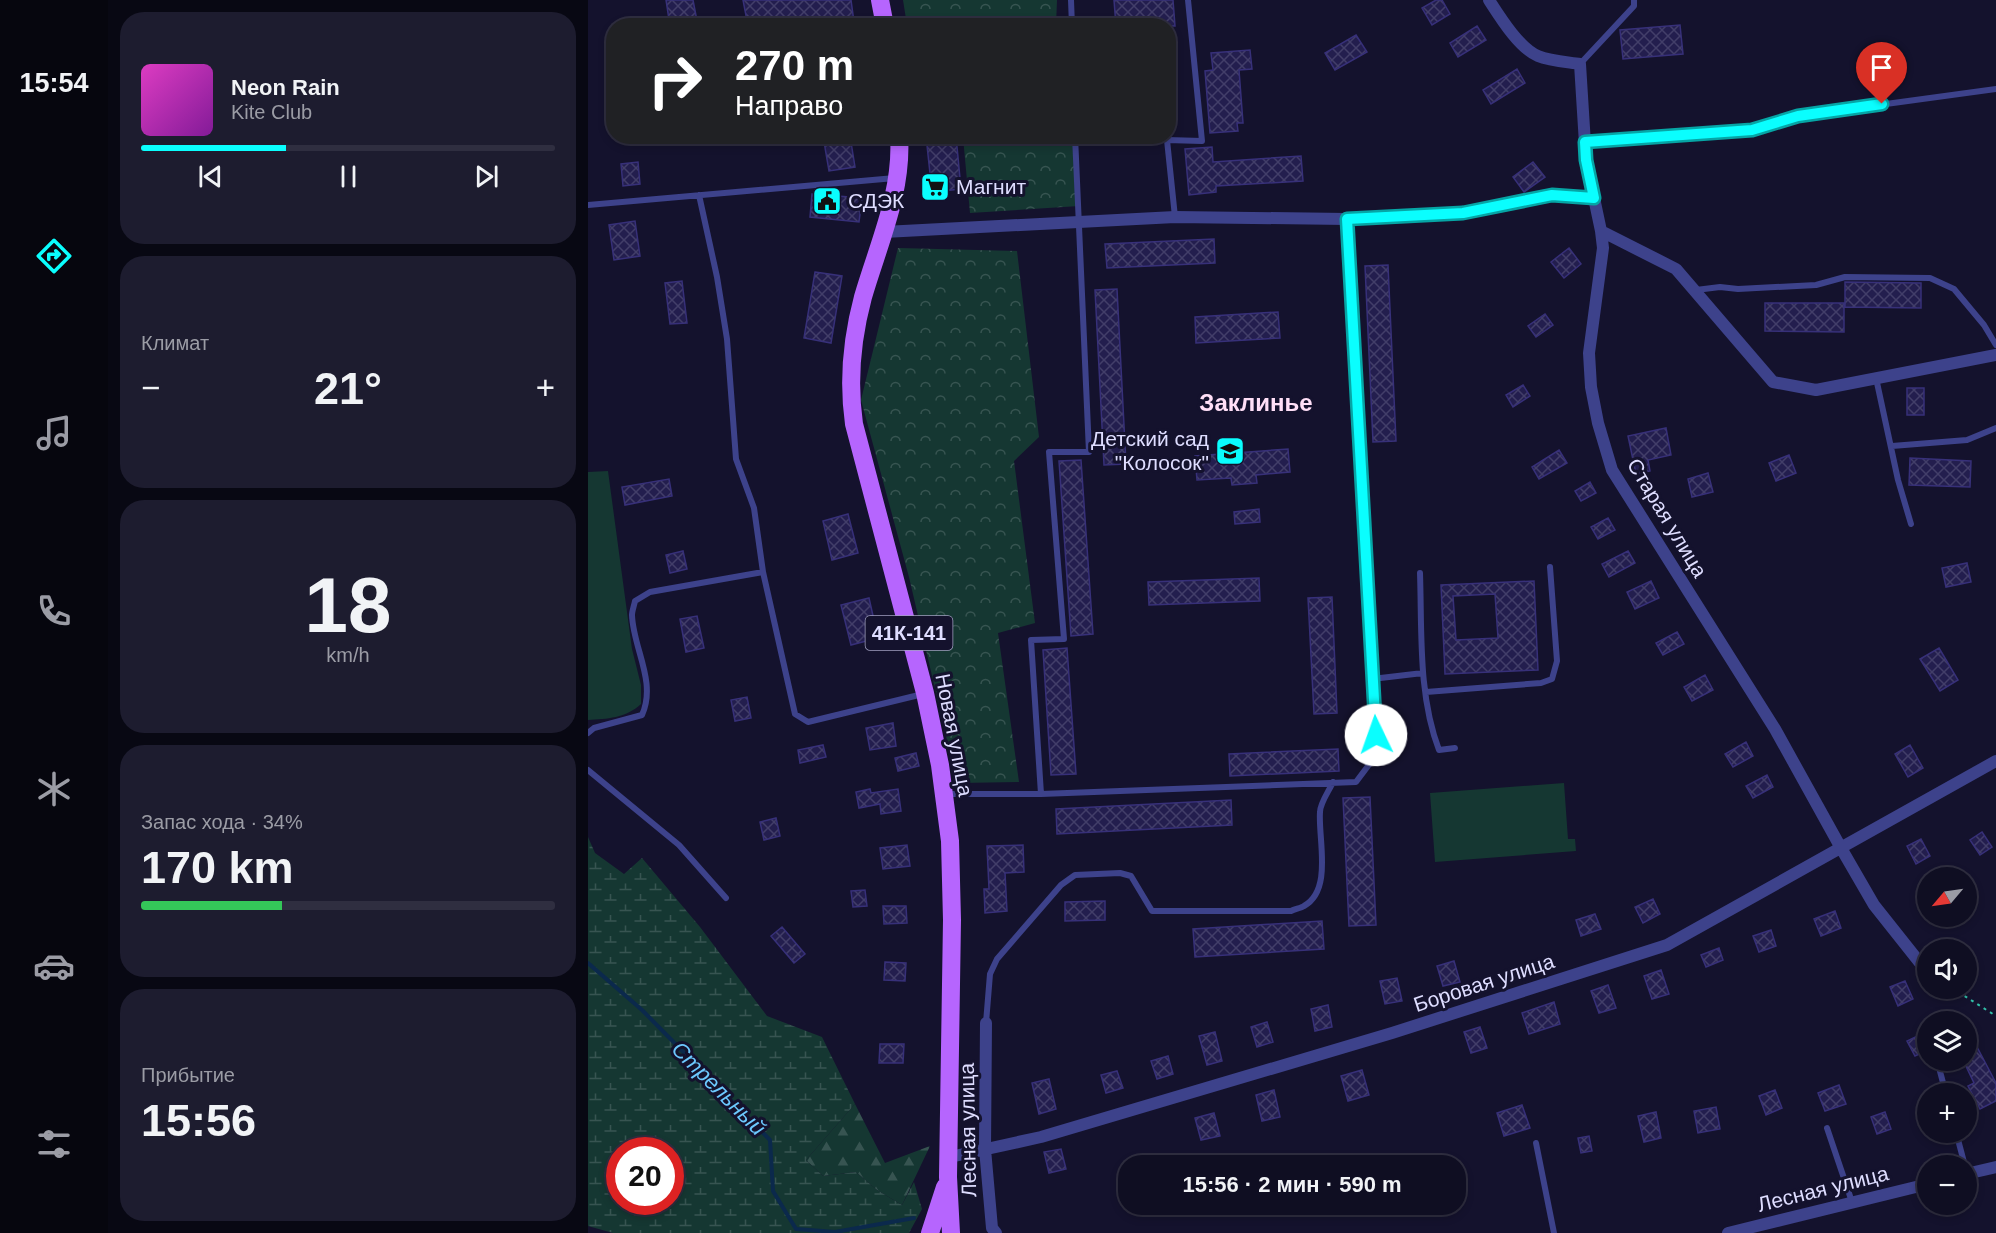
<!DOCTYPE html>
<html lang="ru">
<meta charset="utf-8">
<style>
:root{--surface:#0f0e22;--page:#1d1c2f;--text:#f1f3f6;--muted:#9b9ca5;--line:#2f2e40;--accent:#0afefe}
body{margin:0;font-family:Helvetica,sans-serif;background:var(--page);color:var(--text);height:100vh;display:flex;flex-direction:column;font-size:22px;white-space:nowrap}
*{box-sizing:border-box;margin:0}
p{font-size:20px;color:var(--muted)}
.icon{flex:none;width:33px;height:33px;fill:none;stroke:currentColor;stroke-width:2;stroke-linecap:round;stroke-linejoin:round}
.map{position:relative;flex:1;overflow:hidden}
.details{display:flex;flex-direction:column;gap:12px;padding:12px;background:#080813;width:480px}
.details>*{flex:none}
.top-card{position:absolute;left:18px;top:18px;width:570px;height:126px;border-radius:24px;box-shadow:0 3px 9px #0003,0 0 0 2px var(--line);background:#202124;color:#fff;overflow:hidden}
.needle{width:39px;rotate:241deg}
.fabs{position:absolute;left:1329px;top:867px;display:grid;gap:12px}
.fabs a{display:grid;place-items:center;width:60px;height:60px;border-radius:50%;background:var(--surface);box-shadow:0 3px 9px #0003,0 0 0 2px var(--line);font-size:30px}
.speed{position:absolute;left:18px;top:1137px;display:flex;gap:12px;font-size:30px;font-weight:700;text-align:center}
.speed>*{display:grid;place-content:center;width:78px;height:78px;border-radius:50%;background:var(--surface);box-shadow:0 3px 9px #0003,0 0 0 2px var(--line);line-height:1}
.speed .limit{border:9px solid #d22;background:#fff;color:#111}
.pin{position:absolute;display:grid;place-items:center;width:51px;height:51px;color:#fff;margin:-62px -26px;border-radius:50% 50% 50% 0;rotate:-45deg;box-shadow:0 0 6px #0007}
.pin .icon{rotate:45deg}
.me{position:absolute;width:66px;margin:-33px;rotate:357deg;stroke-linejoin:round;filter:drop-shadow(0 0 4px #0008)}
.turn{display:flex;align-items:center;gap:21px;height:126px;padding:0 30px;font-size:27px}
.turn .icon{width:78px;height:78px;stroke-width:2.5}
.turn b{display:block;font-size:42px;line-height:51px}
.big{font-size:45px;font-weight:600;line-height:1.1}
.details .card{flex:1;display:flex;flex-direction:column;justify-content:center;gap:9px;min-width:0;padding:0 21px;border-radius:24px;background:var(--page)}
.details .dial{align-items:center;gap:0}
.dial b{font-size:78px;line-height:1}
.song{display:flex;align-items:center;gap:18px}
.cover{width:72px;height:72px;border-radius:9px;background:linear-gradient(135deg,hsl(310 70% 55%),hsl(290 70% 35%))}
.played{height:6px;border-radius:3px;background:linear-gradient(90deg,var(--accent) 35%,var(--line) 35%)}
.keys{display:flex;justify-content:space-around;direction:ltr}
.heat{display:flex;justify-content:space-between;align-items:center;font-size:33px;direction:ltr}
.charge{height:9px;border-radius:4px;background:linear-gradient(90deg,#34c759 34%,var(--line) 0)}
.trip{position:absolute;left:530px;top:1155px;width:348px;height:60px;border-radius:24px;background:var(--surface);box-shadow:0 3px 9px #0003,0 0 0 2px var(--line);font-weight:600;line-height:60px;text-align:center}
main{display:flex;flex:1;min-height:0}
.menu{display:flex;flex-direction:column;width:108px;justify-content:space-around;align-items:center;background:#06060e;color:var(--muted)}
.menu .icon{width:42px;height:42px}
.menu .on{color:var(--accent)}
.menu b{font-size:27px;color:var(--text)}
.map>svg:first-child{display:block}
.grass{fill:#153732}
.forest{fill:url(#forest-firs)}
.wetland{fill:url(#wetland-marsh);fill-rule:evenodd}
.park{fill:url(#park-crowns)}
.lines{fill:none;stroke-linecap:round;stroke-linejoin:round}
.stream{stroke:#0b294c;stroke-width:4}
.building{fill:url(#building-cross-hatch);stroke:#373079;stroke-width:1.5;fill-rule:evenodd}
.path{stroke:#31bfa8;stroke-width:2;stroke-dasharray:3 4.5;stroke-linecap:butt}
.lane{stroke:#3d428b;stroke-width:6}
.street{stroke:#3d428b;stroke-width:12}
.primary{stroke:#b665fe;stroke-width:18}
.route-casing{stroke:#06a5a5;stroke-width:15}
.route{stroke:#0afefe;stroke-width:10}
.labels{text-anchor:middle;stroke-width:6;stroke-linejoin:round;paint-order:stroke}
.shield{fill:#14122d;stroke:#a1a0c0;stroke-width:1.5}
.shield-label{font-size:20px;font-weight:bold;fill:#deddff}
.poi-label{font-size:21px;fill:#deddff;stroke:#14122d;text-anchor:start}
.street-label{font-size:21px;fill:#deddff;stroke:#14122d}
.water-label{font-size:22px;font-style:italic;fill:#6cc9fe;stroke:#14122d}
.quarter-label{font-size:24px;font-weight:bold;fill:#ffdff7;stroke:#14122d}
</style>
<main>
<nav class="menu">
<b>15:54</b>
<svg class="icon on" aria-label="directions" viewBox="0 0 24 24"><path d="M12 3l9 9-9 9-9-9zM9 14v-3h6M13 9l2 2-2 2"/></svg>
<svg class="icon" aria-label="music" viewBox="0 0 24 24"><path d="M9 18V5l10-2v13"/><circle cx="6" cy="18" r="3"/><circle cx="16" cy="16" r="3"/></svg>
<svg class="icon" aria-label="phone" viewBox="0 0 24 24"><path d="M5 4h4l2 5-3 2q2 4 5 5l2-3 5 2v4C11 20 4 13 5 4z"/></svg>
<svg class="icon" aria-label="climate" viewBox="0 0 24 24"><path d="M12 3v18M4 7l16 10M4 17L20 7"/></svg>
<svg class="icon" aria-label="car" viewBox="0 0 24 24"><path d="M5 17H2v-5l4-1 3-4h7l3 4 3 1v5h-3M9 17h6M6 11h13"/><circle cx="7" cy="17" r="2"/><circle cx="17" cy="17" r="2"/></svg>
<svg class="icon" aria-label="filters" viewBox="0 0 24 24"><path d="M4 7h16M4 17h16"/><circle cx="9" cy="7" r="2"/><circle cx="15" cy="17" r="2"/></svg>
</nav>
<section class="details">
<div class="card">
<div class="song"><i class="cover"></i><div><b>Neon Rain</b><p>Kite Club</p></div></div>
<div class="played"></div>
<div class="keys"><svg class="icon" aria-label="previous" viewBox="0 0 24 24"><path d="M18 5L8 12l10 7zM5 5v14"/></svg><svg class="icon" aria-label="pause" viewBox="0 0 24 24"><path d="M8 5v14M16 5v14"/></svg><svg class="icon" aria-label="next" viewBox="0 0 24 24"><path d="M6 5l10 7-10 7zM19 5v14"/></svg></div>
</div>
<div class="card"><p>Климат</p>
<div class="heat"><a>−</a><b class="big">21°</b><a>+</a></div>
</div>
<div class="card dial"><b>18</b><p>km/h</p></div>
<div class="card"><p>Запас хода · 34%</p><b class="big">170 km</b><div class="charge"></div></div>
<div class="card"><p>Прибытие</p><b class="big">15:56</b></div>
</section>
<div class="map">
<svg width="1408" height="1233" viewBox="0 0 1408 1233">
<defs>
<pattern id="forest-firs" width="22" height="20" patternUnits="userSpaceOnUse" patternTransform="scale(1.5)"><rect width="22" height="20" fill="#153732"/><path d="M5 1l3.5 6h-7zM16 11l3.5 6h-7z" fill="#375451"/></pattern>
<pattern id="wetland-marsh" width="20" height="14" patternUnits="userSpaceOnUse" patternTransform="scale(1.5)"><rect width="20" height="14" fill="#153732"/><path d="M1 5h8M5 5V1M11 12h8M15 12V8" fill="none" stroke="#375451"/></pattern>
<pattern id="park-crowns" width="20" height="18" patternUnits="userSpaceOnUse" patternTransform="scale(1.5)"><rect width="20" height="18" fill="#153732"/><path d="M2 6a3 3 0 1 1 6 0M12 15a3 3 0 1 1 6 0" fill="none" stroke="#375451"/></pattern>
<pattern id="building-cross-hatch" width="8" height="8" patternUnits="userSpaceOnUse" patternTransform="scale(1.5)"><rect width="8" height="8" fill="#231e4e"/><path d="M0 0l8 8M0 8l8-8" fill="none" stroke="#423e69"/></pattern>
</defs>
<rect width="100%" height="100%" fill="#14122d"/>
<path class="grass" d="M20 471 44 649 53 685V704C38 718 19 719 0 720V472Z
M976 783 980 839H987L988 851 847 862 842 793Z"/>
<path class="forest" d="M267 1104 297 1163 342 1146 314 1205 289 1190 268 1172 235 1176 218 1160Z"/>
<path class="wetland" d="M0 837 7 853 36 874 54 858 112 927 179 1016 234 1037 267 1104 218 1160 235 1176 268 1172 289 1190 314 1205 326 1182 334 1209 321 1233H25L0 1226ZM32 1150H82V1202H32Z"/>
<path class="park" d="M315 0H469L468 25H319Z
M375 137H486L491 206 382 213Z
M310 248 429 251 451 437 426 461 447 623 410 633 431 782 369 783 321 577 273 400Z"/>
<g class="lines">
<path class="stream" d="M0 963 54 1010 182 1140 185 1191 208 1229 247 1232 326 1218"/>
</g>
<path class="building" d="M78 0H105L110 26H82Z
M155 0H263L266 22 244 26H160Z
M526 0H585L587 26H528Z
M848 0H854L862 14 844 25 834 8Z
M1092 25 1095 54 1035 59 1032 30Z
M889 26 898 40 870 57 862 43Z
M768 35 779 52 747 70 737 53Z
M662 50 664 69 651 70 655 123H649L650 131 622 133 617 71 625 70 623 53Z
M929 69 937 83 903 104 895 90Z
M235 136H262L267 167 241 171Z
M338 136H368L373 189 344 192Z
M624 147 625 162 713 156 715 181 628 186V192L601 195 597 149Z
M50 162 52 184 35 186 33 164Z
M945 162 957 177 936 192 925 177Z
M224 194 274 198 271 222 222 217Z
M47 221 52 256 26 260 21 225Z
M626 239 627 263 519 268 517 244Z
M981 248 993 264 976 278 963 262Z
M800 265 808 441 785 442 777 266Z
M227 272 254 276 243 343 216 338Z
M94 281 99 323 82 324 77 283Z
M1257 282 1333 283V308L1257 307Z
M529 289 538 464 516 465 507 290Z
M1177 303H1256V332L1177 331Z
M690 312 692 338 608 343 607 317Z
M957 314 965 325 948 337 940 326Z
M935 385 942 396 925 407 918 395Z
M1319 388H1336V415H1319Z
M1078 428 1083 455 1060 460 1062 471 1048 474 1040 436Z
M700 449 702 472 668 475 669 483 644 485 643 478 609 480 607 456Z
M971 450 979 463 951 479 944 467Z
M1201 455 1208 473 1188 481 1181 463Z
M1322 458 1383 461 1382 487 1321 485Z
M493 460 505 634 483 636 471 461Z
M1120 473 1125 492 1104 497 1100 479Z
M81 479 84 496 37 505 34 487Z
M1002 482 1008 493 993 501 987 491Z
M671 509 672 522 647 524 646 512Z
M260 514 270 553 244 560 235 521Z
M1020 518 1027 530 1010 539 1003 527Z
M95 551 99 569 82 573 78 555Z
M1040 551 1047 563 1021 577 1014 564Z
M1379 563 1383 582 1358 587 1354 568Z
M671 578 672 601 561 605 560 582Z
M946 581 950 670 857 674 853 585ZM907 594 910 638 868 640 865 596Z
M1063 581 1071 598 1047 609 1039 592Z
M744 597 749 713 726 714 720 598Z
M281 598 290 638 263 645 253 605Z
M109 616 116 648 98 652 92 619Z
M1089 632 1096 644 1075 655 1068 643Z
M479 648 488 774 463 775 455 650Z
M1351 648 1370 680 1352 691 1332 659Z
M1117 675 1125 690 1104 701 1096 687Z
M159 697 163 718 147 721 143 700Z
M305 723 308 746 282 750 278 728Z
M1158 742 1165 756 1145 767 1137 754Z
M235 745 238 757 212 763 210 750Z
M1322 745 1335 768 1320 777 1307 754Z
M750 749 751 771 642 776 641 754Z
M328 753 331 766 310 771 307 758Z
M1179 775 1185 787 1165 798 1158 786Z
M282 789 283 793 310 789 313 811 293 814 292 804 271 808 268 792Z
M782 797 788 925 761 926 755 798Z
M643 800 644 825 469 834 468 809Z
M188 818 192 836 176 840 172 822Z
M1394 832 1404 847 1392 855 1382 840Z
M1333 839 1342 856 1328 864 1319 846Z
M319 845 322 866 295 869 292 848Z
M435 845 436 872 417 873 419 911 397 913 396 889H401L399 846Z
M277 890 279 906 265 907 263 891Z
M1065 899 1072 914 1055 923 1047 907Z
M517 901V920L477 921V902Z
M295 906H318L319 923 296 924Z
M1247 911 1253 928 1233 936 1226 919Z
M1007 914 1013 929 993 936 988 920Z
M734 921 736 949 607 957 605 929Z
M194 927 217 954 206 963 183 936Z
M1183 930 1188 946 1171 952 1165 936Z
M1131 948 1135 960 1118 967 1113 955Z
M866 961 872 982 855 986 849 966Z
M297 962 318 963 317 981 296 980Z
M1073 970 1081 994 1064 999 1056 976Z
M809 978 814 1001 797 1004 792 981Z
M1317 981 1325 999 1310 1006 1302 987Z
M1020 985 1028 1008 1011 1013 1003 991Z
M966 1002 972 1024 941 1034 934 1013Z
M740 1005 744 1027 727 1031 723 1009Z
M679 1022 685 1042 669 1047 663 1027Z
M1378 1026 1408 1083V1101L1392 1109 1380 1086 1386 1083 1375 1060H1378Z
M892 1027 899 1048 883 1053 876 1032Z
M1340 1031V1050L1327 1056 1319 1041Z
M627 1032 634 1061 619 1065 611 1036Z
M292 1044H316L315 1063H291Z
M580 1056 585 1074 569 1079 563 1061Z
M774 1070 781 1095 760 1101 753 1076Z
M529 1071 535 1088 518 1093 513 1075Z
M461 1079 468 1109 451 1114 444 1083Z
M1251 1085 1258 1104 1237 1111 1230 1093Z
M686 1090 692 1117 674 1121 668 1095Z
M1187 1090 1194 1108 1178 1115 1171 1096Z
M934 1105 942 1128 916 1136 909 1113Z
M1128 1107 1132 1129 1110 1133 1106 1111Z
M1068 1112 1073 1138 1056 1142 1050 1116Z
M1297 1112 1303 1129 1289 1134 1283 1117Z
M626 1113 632 1136 613 1140 607 1118Z
M1001 1136 1004 1151 993 1153 990 1138Z
M473 1149 478 1169 461 1173 456 1152Z"/>
<g class="lines">
<path class="path" d="M1364 988 1408 1016"/>
<path class="lane" d="M483 0 484 26
M992 64 1046 6V0
M997 142 1164 130 1210 116 1408 89
M111 195 129 277 139 339 148 459 166 508 175 572 207 714 220 722 335 694
M0 205 307 178
M587 217 579 140 614 141 600 0
M1108 290 1132 287 1150 289 1228 285 1257 277 1342 278 1366 289 1396 325 1408 345
M1288 378 1310 480 1323 524
M1304 446 1379 440 1408 428
M832 573C834 632 830 695 851 750L867 748
M784 679 835 673
M838 692 953 683 964 679 969 661 962 567
M0 733 6 728 54 715C69 682 45 648 44 615 44 611 46 606 47 601L62 592 175 572
M0 770 91 845 138 898
M357 794H453L768 782 789 754 759 219
M453 794 443 640 476 639 461 452H501L487 136
M398 1023 402 974 409 959 473 885 487 875 532 873 543 876 564 911H703C707 909 713 908 716 906 745 890 730 839 732 812 732 803 741 791 745 782
M1349 1060 1358 1094
M1239 1128 1264 1202
M1368 1132 1377 1166
M948 1143 966 1233"/>
<path class="street" d="M901 0C912 17 931 48 950 56 962 61 979 62 992 64L998 160 1013 231 1015 248 1001 353 1003 387 1010 423 1024 470 1187 729 1253 848 1286 905 1340 973
M1013 231 1088 269 1185 382 1228 390 1408 355
M296 232 587 217 759 219 875 213 964 195 1006 198
M398 1023 397 1149 404 1228 408 1233
M362 1157 453 1137 804 1033 1079 945 1408 761
M1378 1174 1408 1167
M1140 1233 1340 1184"/>
<path class="primary" d="M292 0 297 26
M311 136C315 192 290 245 275 297 264 338 260 382 266 424L337 693 352 765 362 841 364 920 360 1177 363 1233
M342 1233 357 1187"/>
</g>
<g class="lines">
<g class="route-casing">
<path id="route" d="M788 735 759 219 875 213 964 195 1006 198 998 160 997 142 1164 130 1210 116 1294 104"/>
</g>
<use href="#route" class="route"/>
</g>
<defs>
<g id="supermarket-square" transform="scale(1.5)"><rect x="-9" y="-9" width="18" height="18" rx="4" fill="#0afefe" stroke="#14122d"/><path d="M-6-5.5h2.5l.6 2H6L4.5 2H-2.5L-4.4-4H-6ZM-1.5 3.2a1.3 1.3 0 1 0 .1 0ZM3 3.2a1.3 1.3 0 1 0 .1 0Z" fill="#111"/></g>
<g id="civic-square" transform="scale(1.5)"><rect x="-9" y="-9" width="18" height="18" rx="4" fill="#0afefe" stroke="#14122d"/><path d="M-.6-6.5H3V-4.5H.6V-3L4-1V1h2V6H-6V1h2V-1L-.6-3ZM-1.2 2.5V6h2.4V2.5Z" fill="#111"/></g>
<g id="school-square" transform="scale(1.5)"><rect x="-9" y="-9" width="18" height="18" rx="4" fill="#0afefe" stroke="#14122d"/><path d="M0-5L7-2L0 1L-7-2ZM-4 1L0 2.5L4 1V4Q0 6-4 4Z" fill="#111"/></g>
</defs>
<g fill-rule="evenodd">
<use href="#supermarket-square" x="347" y="187"/>
<use href="#civic-square" x="239" y="201"/>
<use href="#school-square" x="642" y="451"/>
</g>
<g class="labels">
<rect class="shield" x="277.5" y="616" width="87" height="34" rx="4.5"/>
<g class="shield-label">
<text x="321" y="640">41К-141</text>
</g>
<g class="poi-label">
<text x="368" y="194">Магнит</text>
<text x="260" y="208">СДЭК</text>
<text x="621" y="446" text-anchor="end">Детский сад<tspan x="621" dy="24">"Колосок"</tspan></text>
</g>
<g class="street-label">
<text transform="translate(1079 518) rotate(59)" y="7">Старая улица</text>
<text transform="translate(366 735) rotate(79)" y="7">Новая улица</text>
<text transform="translate(896 983) rotate(-18)" y="7">Боровая улица</text>
<text transform="translate(380 1130) rotate(-91)" y="7">Лесная улица</text>
<text transform="translate(1235 1189) rotate(-14)" y="7">Лесная улица</text>
</g>
<g class="water-label">
<text transform="translate(131 1088) rotate(45)" y="8">Стрельный</text>
</g>
<g class="quarter-label">
<text x="668" y="411">Заклинье</text>
</g>
</g>
</svg>
<div class="fabs">
<a><svg class="needle" viewBox="-14 -14 28 28"><path d="M0-13l5 13h-10z" fill="#e53935"/><path d="M0 13l5-13h-10z" fill="#9b9ca5"/></svg></a>
<a><svg class="icon" aria-label="sound" viewBox="0 0 24 24"><path d="M4 9h4l5-4v14l-5-4H4zM17 9q2 3 0 6"/></svg></a>
<a><svg class="icon" aria-label="layers" viewBox="0 0 24 24"><path d="M12 4l9 5-9 5-9-5zM3 14l9 5 9-5"/></svg></a>
<a>+</a>
<a>−</a>
</div>
<div class="speed"><div class="limit">20</div></div>
<div class="pin" style="left:1294px;top:104px;background:#d93025"><svg class="icon" aria-label="arrive" viewBox="0 0 24 24"><path d="M6 21V4h12l-3 4 3 4H6"/></svg></div>
<svg class="me" style="left:788px;top:735px" viewBox="-20 -20 40 40"><circle r="19" fill="#fff"/><path d="M0-13L10 11 0 6-10 11z" fill="#0afefe"/></svg>
<div class="trip">15:56 · 2 мин · 590 m</div>
<div class="top-card">
<div class="turn"><svg class="icon" aria-label="right" viewBox="0 0 24 24"><path d="M7 20v-9h11M14 6l5 5-5 5"/></svg><div><b>270 m</b>Направо</div></div>
</div>
</div>
</main>
